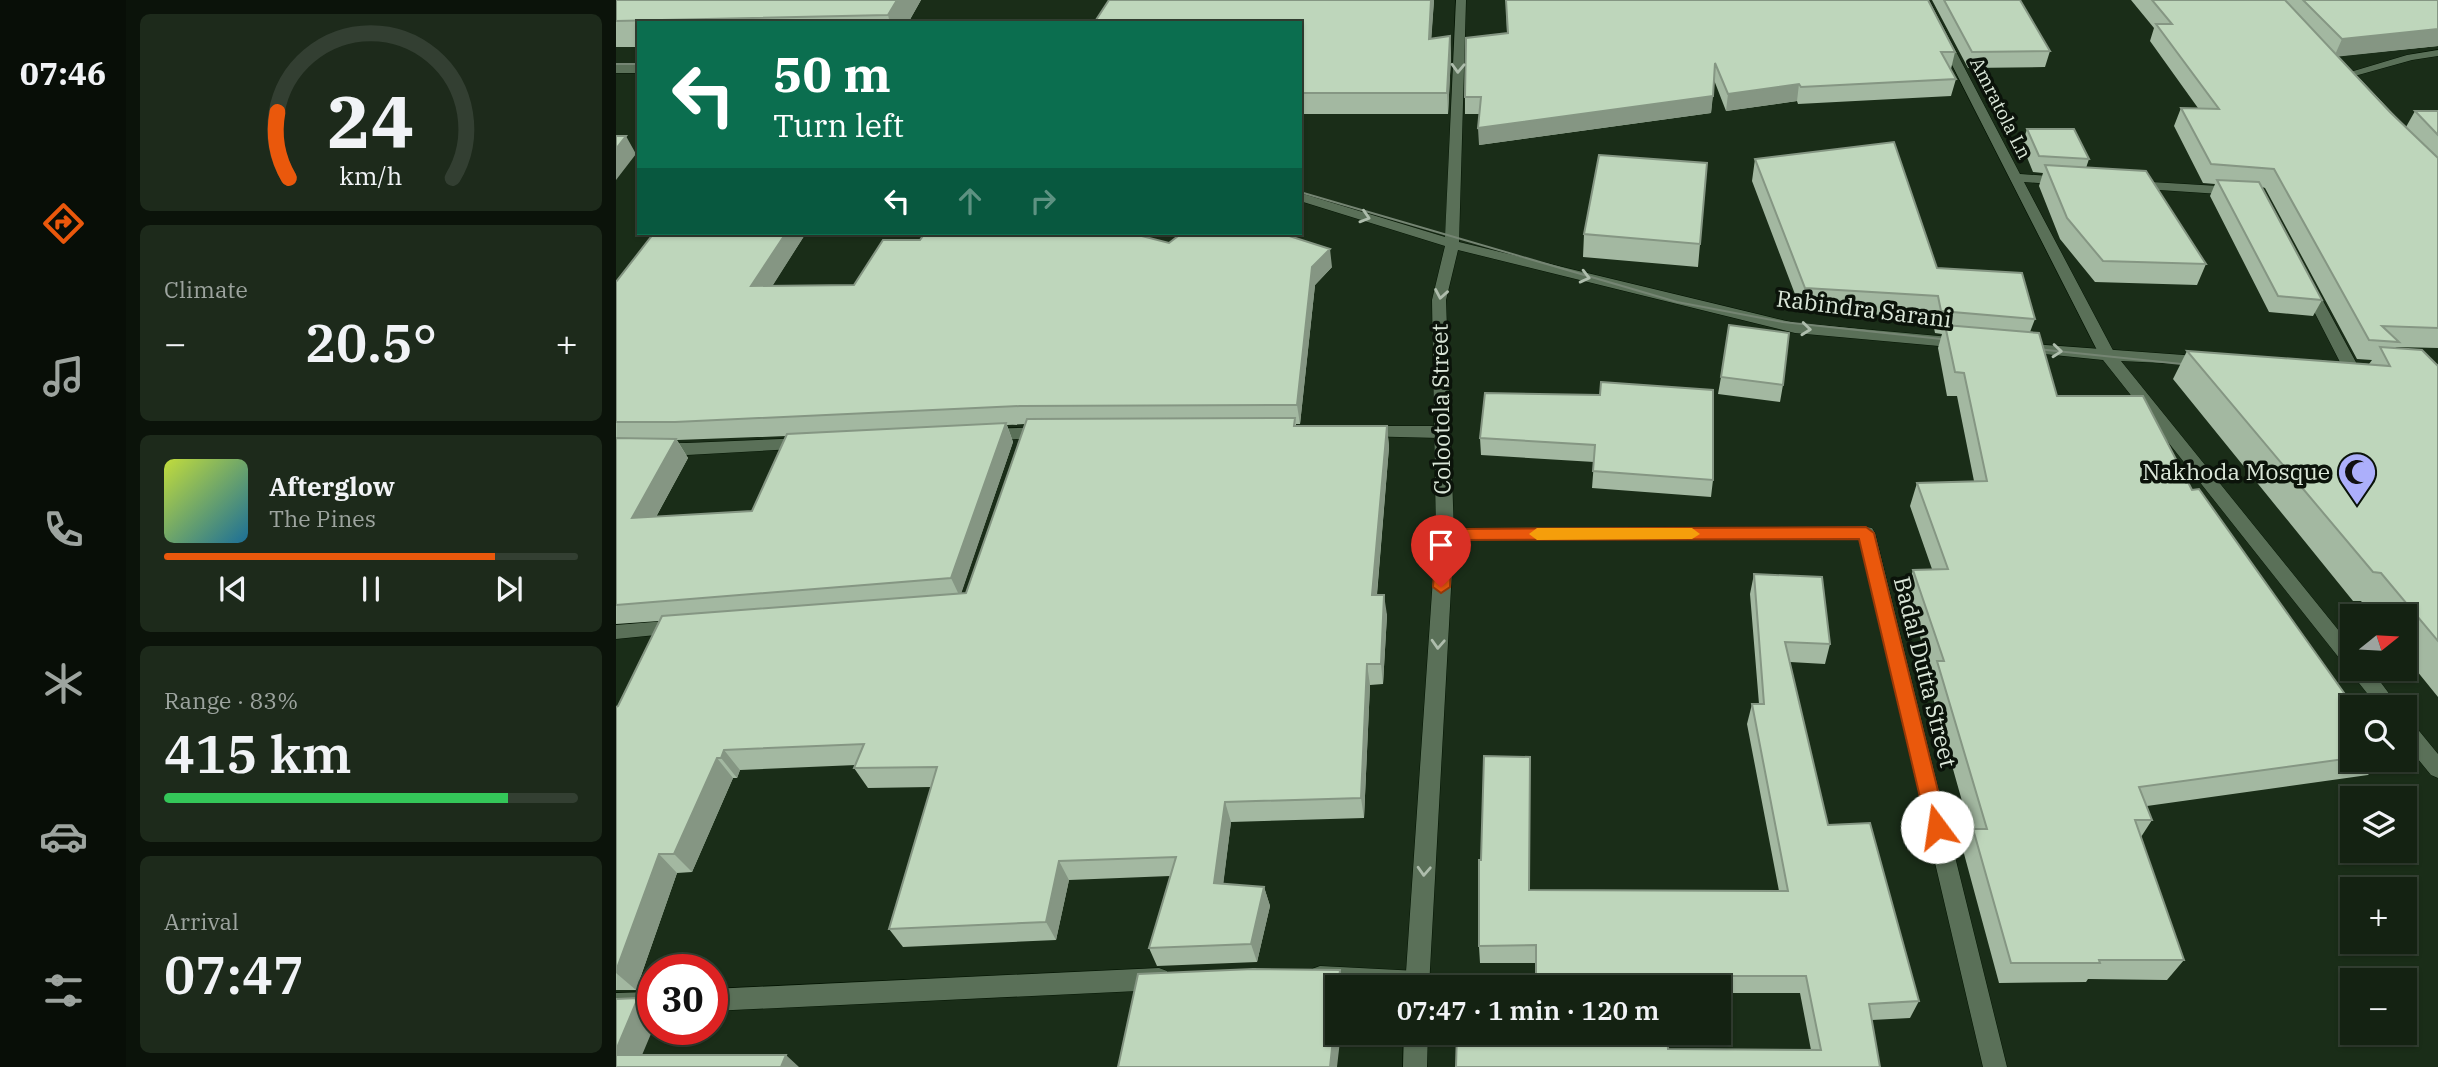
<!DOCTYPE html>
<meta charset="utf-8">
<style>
:root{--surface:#142212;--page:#1d2a1b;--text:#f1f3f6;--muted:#9da49f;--line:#333f32;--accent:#ea580c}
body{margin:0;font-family:"IBM Plex Serif",serif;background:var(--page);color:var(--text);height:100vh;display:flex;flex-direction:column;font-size:26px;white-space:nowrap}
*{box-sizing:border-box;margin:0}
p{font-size:23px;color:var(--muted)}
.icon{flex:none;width:38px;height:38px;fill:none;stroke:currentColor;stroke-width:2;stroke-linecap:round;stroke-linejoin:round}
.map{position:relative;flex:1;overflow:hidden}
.side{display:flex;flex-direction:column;gap:14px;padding:14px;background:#0b130a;width:490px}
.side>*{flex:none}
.top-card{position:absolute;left:21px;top:21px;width:665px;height:214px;border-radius:0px;box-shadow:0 2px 5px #0004,0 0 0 2px var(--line);background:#0b6e4f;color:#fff;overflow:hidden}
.needle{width:46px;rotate:72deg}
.controls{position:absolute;left:1724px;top:604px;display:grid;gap:14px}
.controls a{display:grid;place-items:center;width:77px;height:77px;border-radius:0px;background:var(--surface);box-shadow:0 2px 5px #0004,0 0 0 2px var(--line);font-size:35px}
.speed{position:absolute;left:21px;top:954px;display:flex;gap:14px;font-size:35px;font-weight:700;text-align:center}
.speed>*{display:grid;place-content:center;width:91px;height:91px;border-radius:50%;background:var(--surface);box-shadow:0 2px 5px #0004,0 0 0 2px var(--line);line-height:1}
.speed .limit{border:10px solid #d22;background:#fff;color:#111}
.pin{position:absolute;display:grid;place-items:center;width:60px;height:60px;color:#fff;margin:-72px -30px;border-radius:50% 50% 50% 0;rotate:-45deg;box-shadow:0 0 7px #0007}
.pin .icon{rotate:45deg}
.me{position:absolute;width:77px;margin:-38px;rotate:346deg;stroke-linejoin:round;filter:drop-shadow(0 0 5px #0008)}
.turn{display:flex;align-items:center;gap:24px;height:147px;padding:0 21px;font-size:32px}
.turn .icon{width:91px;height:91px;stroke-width:2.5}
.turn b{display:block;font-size:49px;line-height:60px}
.lanes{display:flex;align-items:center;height:66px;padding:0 21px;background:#0003;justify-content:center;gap:35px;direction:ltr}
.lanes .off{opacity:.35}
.big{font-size:52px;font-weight:600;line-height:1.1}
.side .card{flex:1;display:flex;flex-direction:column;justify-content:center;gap:10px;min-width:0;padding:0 24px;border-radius:10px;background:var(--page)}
.side .dial{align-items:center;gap:0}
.dial svg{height:182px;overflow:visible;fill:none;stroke:var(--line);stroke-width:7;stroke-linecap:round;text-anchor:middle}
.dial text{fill:var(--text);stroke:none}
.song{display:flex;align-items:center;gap:21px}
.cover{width:84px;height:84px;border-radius:10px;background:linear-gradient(135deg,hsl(70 70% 55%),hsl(200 70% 35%))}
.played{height:7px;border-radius:4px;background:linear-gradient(90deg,var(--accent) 80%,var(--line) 80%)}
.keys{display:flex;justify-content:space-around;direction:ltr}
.heat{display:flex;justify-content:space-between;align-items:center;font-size:38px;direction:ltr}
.charge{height:10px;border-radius:5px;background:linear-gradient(90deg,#34c759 83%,var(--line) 0)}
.trip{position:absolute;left:709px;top:975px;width:406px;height:70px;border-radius:0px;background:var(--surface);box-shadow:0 2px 5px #0004,0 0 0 2px var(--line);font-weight:600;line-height:70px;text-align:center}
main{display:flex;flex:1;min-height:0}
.menu{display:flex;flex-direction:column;width:126px;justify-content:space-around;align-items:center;background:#080e07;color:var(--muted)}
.menu .icon{width:49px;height:49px}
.menu .active{color:var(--accent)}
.menu b{font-size:32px;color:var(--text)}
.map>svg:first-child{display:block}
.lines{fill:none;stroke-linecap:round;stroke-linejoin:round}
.service-casing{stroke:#041503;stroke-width:1}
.minor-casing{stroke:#041503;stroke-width:1}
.secondary-casing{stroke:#041503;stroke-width:1}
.service{fill:#5a7058;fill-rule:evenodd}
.minor{fill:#5a7058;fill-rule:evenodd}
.secondary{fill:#5a7058;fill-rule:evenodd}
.tram{stroke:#758573;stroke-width:2}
.wall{fill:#a3b8a1;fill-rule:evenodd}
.shaded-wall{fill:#859683}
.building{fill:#bed6bb;stroke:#859683;stroke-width:2}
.oneway{stroke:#aebdac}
.route{fill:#ea580c;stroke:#983908;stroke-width:2}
.slow{fill:#f59e0b}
.labels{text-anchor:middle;stroke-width:7;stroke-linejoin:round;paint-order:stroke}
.far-street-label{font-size:19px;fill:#dbe7d9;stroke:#0b130a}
.street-label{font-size:23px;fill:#dbe7d9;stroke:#0b130a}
.poi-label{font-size:23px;fill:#dbe7d9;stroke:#0b130a;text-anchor:end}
</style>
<main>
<nav class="menu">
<b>07:46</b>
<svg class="icon active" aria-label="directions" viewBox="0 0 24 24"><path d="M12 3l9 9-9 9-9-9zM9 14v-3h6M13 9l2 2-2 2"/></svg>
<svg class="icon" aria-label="music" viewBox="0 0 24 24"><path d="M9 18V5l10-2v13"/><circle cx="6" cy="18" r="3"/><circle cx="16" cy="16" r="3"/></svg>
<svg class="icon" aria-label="phone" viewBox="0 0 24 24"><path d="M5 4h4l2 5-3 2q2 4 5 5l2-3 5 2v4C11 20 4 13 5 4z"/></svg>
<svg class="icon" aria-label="climate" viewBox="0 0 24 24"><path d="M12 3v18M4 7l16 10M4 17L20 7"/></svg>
<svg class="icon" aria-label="car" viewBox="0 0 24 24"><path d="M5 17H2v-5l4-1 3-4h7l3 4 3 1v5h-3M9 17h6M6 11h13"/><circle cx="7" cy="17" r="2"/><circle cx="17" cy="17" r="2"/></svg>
<svg class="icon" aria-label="filters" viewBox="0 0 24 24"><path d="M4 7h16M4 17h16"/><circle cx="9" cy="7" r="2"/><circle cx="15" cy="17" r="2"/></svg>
</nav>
<section class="side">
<div class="card dial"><svg viewBox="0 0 100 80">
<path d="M14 69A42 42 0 1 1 86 69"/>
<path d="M14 69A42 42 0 0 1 9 40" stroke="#ea580c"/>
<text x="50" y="56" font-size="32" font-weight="700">24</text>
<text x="50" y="72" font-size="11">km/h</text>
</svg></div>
<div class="card"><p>Climate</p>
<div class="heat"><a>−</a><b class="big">20.5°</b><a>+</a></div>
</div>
<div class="card">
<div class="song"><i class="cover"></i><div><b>Afterglow</b><p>The Pines</p></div></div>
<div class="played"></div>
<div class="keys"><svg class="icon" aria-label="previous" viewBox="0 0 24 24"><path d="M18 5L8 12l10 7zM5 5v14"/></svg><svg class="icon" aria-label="pause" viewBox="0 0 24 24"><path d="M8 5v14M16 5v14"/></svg><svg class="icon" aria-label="next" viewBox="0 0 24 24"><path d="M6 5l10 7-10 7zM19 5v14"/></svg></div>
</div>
<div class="card"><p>Range · 83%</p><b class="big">415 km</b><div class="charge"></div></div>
<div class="card"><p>Arrival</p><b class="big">07:47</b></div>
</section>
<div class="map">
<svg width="1822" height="1067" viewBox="0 0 1822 1067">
<rect width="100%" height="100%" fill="#1a2d18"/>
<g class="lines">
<g class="service-casing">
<path id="service" d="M1303 0H1313L1404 174 1448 177 1455 181 1448 185 1408 182 1500 356 1497 359 1492 361 1484 356Z
M1822 50V56L1796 60 1735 77 1741 85 1739 88H1731L1721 76 1791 55Z
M1518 181 1619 187 1626 191 1619 195 1513 188V182Z
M1692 282 1699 286 1742 366 1739 370H1729L1726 366 1685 286Z
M749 426H824L832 432 824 438 743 436 741 432Z
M430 427 438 433 436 437 371 441 363 435 371 429Z
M189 438 195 440 197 444 195 448 71 455 0 454V442L71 443Z
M63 620 70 622 72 627 70 632 0 639V625Z
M704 966 802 971 810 974 814 982 811 987 704 988 696 985 692 977 696 969Z
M543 968 551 971 555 979 551 987 543 990 96 1011V989Z
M37 992V1014L0 1015V993Z"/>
</g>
<g class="minor-casing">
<path id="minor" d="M1250 527 1256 528 1259 533 1391 1067H1367L1243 539 829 540 823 539 820 534 823 529 829 528Z"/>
</g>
<g class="secondary-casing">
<path id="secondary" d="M840 0H850L843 242 1179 323 1345 338 1353 343 1345 348 1179 333 842 250 830 300 838 534 813 987H789L820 534 816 300 829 246 684 201V193L829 237Z
M0 65H23V73H0Z
M1404 343 1595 357 1598 360 1595 363 1590 365 1505 361 1736 647V668H1754L1783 707H1762L1487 360 1399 351 1396 348 1399 345Z
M1788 719 1795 721 1822 754V778L1815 775 1788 742Z
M788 1032H812L811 1067H787Z"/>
</g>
<use href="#service" class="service"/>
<use href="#minor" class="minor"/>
<use href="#secondary" class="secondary"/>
<path class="tram" d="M0 64H23
M684 192 1061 302 1167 322 1344 341
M1411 348 1585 366"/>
</g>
<path class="wall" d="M0 0H305L292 23H23V47H0Z
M493 0H818L815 39 834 36 835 56 832 114H684V23Z
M890 0H1312L1339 52 1335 69H1334L1340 79 1335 96 1182 104 1181 101 1110 111 1098 80 1095 113 863 145 864 114H849V97L891 33Z
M1316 0H1404L1434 51 1429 67 1352 68Z
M1515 0H1822V46L1722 56 1790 127 1799 111H1822V348L1780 347 1779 348 1822 366V697L1788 655V616H1757L1745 601H1737L1557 379 1571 351 1753 364 1756 360 1741 359 1649 188 1646 187 1706 300 1697 316 1653 312 1594 196 1599 184 1587 183 1558 126 1565 108H1582L1534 41 1538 28Z
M1411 129 1473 159 1470 168 1590 264 1581 285 1479 282 1444 239 1423 186 1427 173 1417 172 1406 145Z
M1139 159 1321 268 1419 319 1414 332 1441 396 1576 490 1736 707V760H1765L1752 775 1531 806 1536 820 1525 837 1568 960 1551 980 1472 979 1470 982 1383 983 1347 850 1355 833 1313 684 1316 675 1290 593 1297 570 1316 569 1294 506 1301 483 1358 481 1341 396H1331L1322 348 1326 334 1319 333 1316 318 1185 310 1136 181Z
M38 233H190L156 286 238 285 553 243 716 267 699 285 684 424H680V426H771L773 447 761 595 771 615 767 684 754 685 748 818 615 822 607 884 648 887 654 906 641 962 541 966 533 948 554 876 453 880 440 940 287 947 273 929 315 787 252 788 238 768 240 765 124 770 121 778H117L76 872 61 873 20 990H0V707L2 706 43 621 0 624V282ZM409 424 350 593H345L397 442 391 425ZM170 436 136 511 40 517 72 458 61 440Z
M968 234 1084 244 1082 267 967 257Z
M1105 377 1167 385 1164 402 1102 394Z
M869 393 1097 480 1095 497 976 488 978 462 865 455 864 438Z
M1138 574 1214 644 1209 664 1174 662 1212 825 1303 1001 1294 1018 1256 1020 1264 1067 1052 1049 1195 1050 1184 993H1102V987H919V963H864L863 946 913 890 1163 891 1131 724 1136 704H1143L1134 594Z"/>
<path class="shaded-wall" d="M281 0H305L292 23H274L272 15Z
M815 0H818L814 59 813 39Z
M1822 29V46L1718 57 1726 39Z
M834 36 835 56 832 114 831 93Z
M1183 84 1181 101 1110 111 1112 94Z
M1097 96 1095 113 863 145 862 128Z
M10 136 20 154 0 180V149Z
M170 233H190L145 304 135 286Z
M714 249 716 267 699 285 684 424 681 405 696 267Z
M390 423 397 442 344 597 335 578Z
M771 426 773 447 759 616 756 595Z
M60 439 72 458 29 537 16 518Z
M768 595 771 615 767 684 765 664Z
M751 664 754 685 748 818 745 798Z
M108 750 124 770 121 778 105 758Z
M101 758 117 778 76 872 58 854Z
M609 802 615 822 605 902 598 883Z
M43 854 61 873 20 990 0 973V971Z
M443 861 453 880 440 940 430 922Z
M648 887 654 906 641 962 635 944Z
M724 970 728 987H722Z
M22 998 37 1010V1029L21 1067 0 1056V1050Z
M721 1002V1032H725L721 1067H714Z
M170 1055 183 1067H165Z"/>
<path class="building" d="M0 0H281L272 15 0 21Z
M493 0H815L813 39 834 36 831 93H684V23H478Z
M890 0H1312L1339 52H1325L1340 79 1185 87 1183 84 1112 94 1099 63 1097 96 862 128 865 97H849L850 38 892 33Z
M1328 0H1404L1434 51 1356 52Z
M1536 0H1669L1774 112 1822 158V328L1766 326 1783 342 1753 340 1658 169 1595 164 1565 108 1603 109 1540 24H1556Z
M1687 0H1822V29L1726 39Z
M1799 111H1822V135Z
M1411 129H1458L1473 159 1423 156Z
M0 136H10L0 149Z
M1278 142 1321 268 1406 273 1419 319 1325 311 1322 296 1189 288 1139 159Z
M983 155 1091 163 1084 244 968 234Z
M1429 165 1530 171 1590 264 1487 261 1451 218Z
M1601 180 1643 182 1706 300 1662 296Z
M38 233H170L135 286 238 285 267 240H304L309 233H514L553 243 566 233H664L714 249 696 267 681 405 404 406 59 422H0V282Z
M1113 325 1173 333 1167 385 1105 377Z
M1329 325 1423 333 1441 396H1527L1576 490 1583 489 1738 707H1736V758L1523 787 1536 820H1519L1568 960H1483L1484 963H1395L1357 829H1371L1321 661H1328L1297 570 1332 569 1301 483 1371 481 1348 373 1339 372Z
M1764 347 1806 350 1822 366V641L1765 573 1757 572 1571 351 1774 366Z
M985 382 1097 390V480L977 471 979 445 864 438 869 393 984 395Z
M679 418 678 426H771L756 595H768L765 664H751L745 798 609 802 598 883 648 887 635 944 533 948 560 857 443 861 430 922 273 929 321 767 238 768 248 744 108 750 105 758H101L58 854H43L0 971V707L2 706 46 616 350 593 411 419Z
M390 423 335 578 0 605V438L60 439 16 518 136 511 171 434Z
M1138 574 1206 577 1214 644 1169 642 1212 825 1254 823 1303 1001 1253 1004 1264 1067H840L841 1032H1051L1052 1049 1205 1050 1190 976H1047L1048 987H920V945L863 946V860H865L868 756 914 757 913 890 1172 891 1136 704H1148Z
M637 969 724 970 722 987H721V1002L714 1067H502L522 974Z
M22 998 0 1050V999Z
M0 1055H170L165 1067H0Z"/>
<defs><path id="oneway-chevron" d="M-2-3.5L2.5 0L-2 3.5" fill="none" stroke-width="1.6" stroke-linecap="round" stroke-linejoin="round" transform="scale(1.75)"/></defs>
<g class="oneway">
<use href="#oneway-chevron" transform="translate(842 68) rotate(92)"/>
<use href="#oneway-chevron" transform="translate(749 217) rotate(17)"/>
<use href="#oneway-chevron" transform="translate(969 277) rotate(14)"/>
<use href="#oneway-chevron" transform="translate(825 294) rotate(100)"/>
<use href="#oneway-chevron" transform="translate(1190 329) rotate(6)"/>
<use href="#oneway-chevron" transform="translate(1441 351) rotate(5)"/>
<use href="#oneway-chevron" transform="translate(822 644) rotate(93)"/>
<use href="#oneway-chevron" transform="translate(808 871) rotate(93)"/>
</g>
<path class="route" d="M1250 527 1258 533 1331 827 1328 833 1321 835 1314 833 1311 827 1243 539 836 540 834 587 825 593 817 587 821 534 829 529Z"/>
<path class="slow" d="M921 528H1076L1084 534 1076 539 921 540 913 534Z"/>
<defs>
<g id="mosque-pin" transform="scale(2.0125)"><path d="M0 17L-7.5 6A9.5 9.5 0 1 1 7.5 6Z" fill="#acaffb" stroke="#0b130a"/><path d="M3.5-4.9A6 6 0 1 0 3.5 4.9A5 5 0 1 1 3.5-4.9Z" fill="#111"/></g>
</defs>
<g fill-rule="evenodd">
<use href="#mosque-pin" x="1741" y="472"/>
</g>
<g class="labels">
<g class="far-street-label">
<text transform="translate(1385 108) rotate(63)" y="7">Amratola Ln</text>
</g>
<g class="street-label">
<text transform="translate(1248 309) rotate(7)" y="8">Rabindra Sarani</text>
<text transform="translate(825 409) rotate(-91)" y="8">Colootola Street</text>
<text transform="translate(1309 672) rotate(76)" y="8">Badal Dutta Street</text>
</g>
<g class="poi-label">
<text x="1714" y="480">Nakhoda Mosque</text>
</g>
</g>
</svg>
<div class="controls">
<a><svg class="needle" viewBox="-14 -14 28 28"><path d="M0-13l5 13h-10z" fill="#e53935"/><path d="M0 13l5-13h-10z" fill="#9da49f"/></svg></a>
<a><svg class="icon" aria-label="search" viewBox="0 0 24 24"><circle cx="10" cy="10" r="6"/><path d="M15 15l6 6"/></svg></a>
<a><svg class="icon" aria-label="layers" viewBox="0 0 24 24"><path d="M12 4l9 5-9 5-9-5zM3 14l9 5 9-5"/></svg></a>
<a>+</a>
<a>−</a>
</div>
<div class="speed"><div class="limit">30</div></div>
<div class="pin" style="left:825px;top:587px;background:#d93025"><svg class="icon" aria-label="arrive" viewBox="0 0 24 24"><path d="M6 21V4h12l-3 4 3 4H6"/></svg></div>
<svg class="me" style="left:1321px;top:827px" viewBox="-20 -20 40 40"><circle r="19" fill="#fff"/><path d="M0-13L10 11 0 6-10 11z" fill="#ea580c"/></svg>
<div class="trip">07:47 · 1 min · 120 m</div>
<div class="top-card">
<div class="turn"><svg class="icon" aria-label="left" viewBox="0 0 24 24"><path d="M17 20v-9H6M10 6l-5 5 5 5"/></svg><div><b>50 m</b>Turn left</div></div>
<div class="lanes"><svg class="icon" aria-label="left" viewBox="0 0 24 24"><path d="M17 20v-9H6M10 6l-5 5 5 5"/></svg><svg class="icon off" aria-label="ahead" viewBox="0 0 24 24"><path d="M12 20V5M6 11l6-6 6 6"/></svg><svg class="icon off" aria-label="right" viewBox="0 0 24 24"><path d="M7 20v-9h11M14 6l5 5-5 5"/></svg></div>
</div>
</div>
</main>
